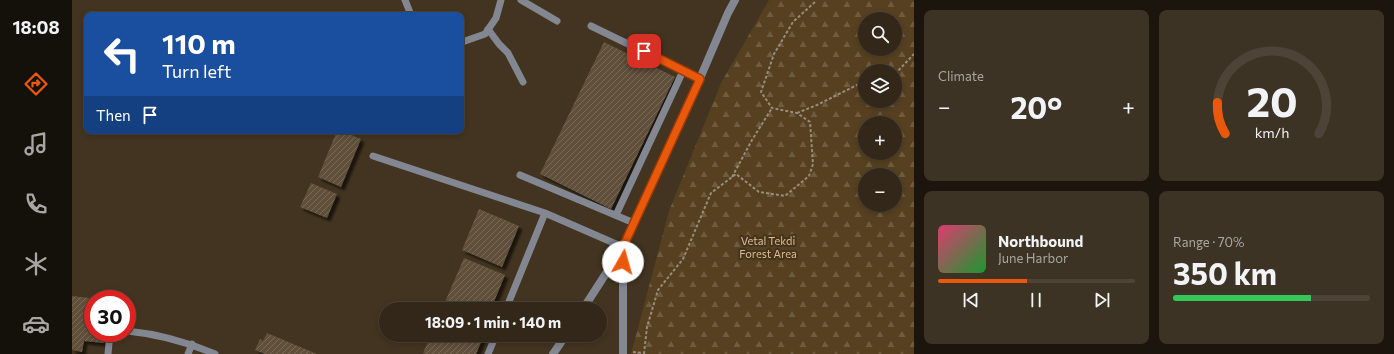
<!DOCTYPE html>
<meta charset="utf-8">
<style>
:root{--surface:#322718;--page:#3d3325;--text:#f1f3f6;--muted:#a8a5a2;--line:#4d4437;--accent:#ea580c}
body{margin:0;font-family:Commissioner,sans-serif;background:var(--page);color:var(--text);height:100vh;display:flex;flex-direction:column;font-size:15px;white-space:nowrap}
*{box-sizing:border-box;margin:0}
p{font-size:13px;color:var(--muted)}
.icon{flex:none;width:22px;height:22px;fill:none;stroke:currentColor;stroke-width:2;stroke-linecap:round;stroke-linejoin:round}
.map{position:relative;flex:1;overflow:hidden}
.side{display:flex;flex-direction:column;gap:10px;padding:10px;background:#1c150d;width:480px}
.side>*{flex:none}
.banner{position:absolute;left:12px;top:12px;width:380px;height:122px;border-radius:8px;box-shadow:0 2px 6px #0003,0 0 0 1px var(--line);background:#1a4fa0;color:#fff;overflow:hidden}
.buttons{position:absolute;left:786px;top:12px;display:grid;gap:8px}
.buttons a{display:grid;place-items:center;width:44px;height:44px;border-radius:50%;background:var(--surface);box-shadow:0 2px 6px #0003,0 0 0 1px var(--line);font-size:20px}
.speed{position:absolute;left:12px;top:290px;display:flex;gap:8px;font-size:20px;font-weight:700;text-align:center}
.speed>*{display:grid;place-content:center;width:52px;height:52px;border-radius:50%;background:var(--surface);box-shadow:0 2px 6px #0003,0 0 0 1px var(--line);line-height:1}
.speed .limit{border:6px solid #d22;background:#fff;color:#111}
.pin{position:absolute;display:grid;place-items:center;width:34px;height:34px;color:#fff;margin:-17px;border-radius:8px;box-shadow:0 2px 6px #0006}
.me{position:absolute;width:44px;margin:-22px;rotate:7deg;stroke-linejoin:round;filter:drop-shadow(0 0 3px #0008)}
.turn{display:flex;align-items:center;gap:14px;height:84px;padding:0 12px;font-size:18px}
.turn .icon{width:52px;height:52px;stroke-width:2.5}
.turn b{display:block;font-size:28px;line-height:34px}
.then{display:flex;align-items:center;height:38px;padding:0 12px;background:#0003;gap:8px;font-size:15px}
.big{font-size:30px;font-weight:700;line-height:1.1}
.side .tile{flex:1;display:flex;flex-direction:column;justify-content:center;gap:6px;min-width:0;padding:0 14px;border-radius:8px;background:var(--page)}
.side .dial{align-items:center;gap:0}
.dial svg{height:104px;overflow:visible;fill:none;stroke:var(--line);stroke-width:7;stroke-linecap:round;text-anchor:middle}
.dial text{fill:var(--text);stroke:none}
.song{display:flex;align-items:center;gap:12px}
.cover{width:48px;height:48px;border-radius:6px;background:linear-gradient(135deg,hsl(340 70% 55%),hsl(130 70% 35%))}
.played{height:4px;border-radius:2px;background:linear-gradient(90deg,var(--accent) 45%,var(--line) 45%)}
.keys{display:flex;justify-content:space-around;direction:ltr}
.heat{display:flex;justify-content:space-between;align-items:center;font-size:22px;direction:ltr}
.charge{height:6px;border-radius:3px;background:linear-gradient(90deg,#34c759 70%,var(--line) 0)}
.side .tiles{flex:1;display:grid;gap:10px;grid-template-columns:repeat(2,1fr)}
.trip{position:absolute;left:307px;top:302px;width:228px;height:40px;border-radius:20px;background:var(--surface);box-shadow:0 2px 6px #0003,0 0 0 1px var(--line);font-weight:700;line-height:40px;text-align:center}
main{display:flex;flex:1;min-height:0}
.dock{display:flex;flex-direction:column;width:72px;justify-content:space-around;align-items:center;background:#14100a;color:var(--muted)}
.dock .icon{width:28px;height:28px}
.dock .selected{color:var(--accent)}
.dock b{font-size:18px;color:var(--text)}
.map>svg:first-child{display:block}
.forest{fill:url(#forest-firs);fill-rule:evenodd}
.building{fill:url(#building-hatch);filter:url(#shadow)}
.lines{fill:none;stroke-linecap:round;stroke-linejoin:round}
.path{stroke:#988c7c;stroke-width:2;stroke-dasharray:3 2;stroke-linecap:butt}
.service{stroke:#828792;stroke-width:7}
.minor{stroke:#828792;stroke-width:8}
.route-casing{stroke:#983908;stroke-width:10}
.route{stroke:#ea580c;stroke-width:7}
.labels{text-anchor:middle;stroke-width:4;stroke-linejoin:round;paint-order:stroke}
.park-label{font-size:11px;fill:#e6bc81;stroke:#423420}
</style>
<main>
<nav class="dock">
<b>18:08</b>
<svg class="icon selected" aria-label="directions" viewBox="0 0 24 24"><path d="M12 3l9 9-9 9-9-9zM9 14v-3h6M13 9l2 2-2 2"/></svg>
<svg class="icon" aria-label="music" viewBox="0 0 24 24"><path d="M9 18V5l10-2v13"/><circle cx="6" cy="18" r="3"/><circle cx="16" cy="16" r="3"/></svg>
<svg class="icon" aria-label="phone" viewBox="0 0 24 24"><path d="M5 4h4l2 5-3 2q2 4 5 5l2-3 5 2v4C11 20 4 13 5 4z"/></svg>
<svg class="icon" aria-label="climate" viewBox="0 0 24 24"><path d="M12 3v18M4 7l16 10M4 17L20 7"/></svg>
<svg class="icon" aria-label="car" viewBox="0 0 24 24"><path d="M5 17H2v-5l4-1 3-4h7l3 4 3 1v5h-3M9 17h6M6 11h13"/><circle cx="7" cy="17" r="2"/><circle cx="17" cy="17" r="2"/></svg>
</nav>
<div class="map">
<svg width="842" height="354" viewBox="0 0 842 354">
<defs>
<pattern id="forest-firs" width="22" height="20" patternUnits="userSpaceOnUse"><rect width="22" height="20" fill="#564020"/><path d="M5 1l3.5 6h-7zM16 11l3.5 6h-7z" fill="#6f5c40"/></pattern>
<pattern id="building-hatch" width="6" height="6" patternUnits="userSpaceOnUse"><rect width="6" height="6" fill="#60503b"/><path d="M-1 1l2-2M0 6l6-6M5 7l2-2" fill="none" stroke="#786a57"/></pattern>
<filter id="shadow"><feDropShadow dx="3.5" dy="3.5" stdDeviation="1" flood-color="#0009"/></filter>
</defs>
<rect width="100%" height="100%" fill="#423420"/>
<path class="forest" d="M697 0H842V354H559L597 211 649 83ZM793 19H823V49H793ZM793 71H823V101H793ZM793 123H823V153H793ZM793 175H823V205H793Z"/>
<path class="building" d="M532 42 603 77 539 209 468 174Z
M265 131H270L289 139 269 187 246 177Z
M239 183 265 194 255 218 228 207Z
M407 209 447 226 430 267 390 250Z
M392 258 433 275 419 309H390L373 302Z
M0 296 18 298 16 313H21V333H33L32 343 12 341 10 352 0 350Z
M195 333 245 354H193L183 350 188 339 191 341Z
M359 335H412L404 354H353L351 353Z"/>
<g class="lines">
<path class="path" d="M823 74 842 54
M725 113 745 105 785 85 793 83
M660 177 680 140 700 108
M561 352 572 353
M572 354 575 327 586 290 611 259 639 193 664 174 687 192 713 196 737 176 741 164 738 122 725 113 700 108 689 92 702 54 721 22 744 1"/>
<path class="service" d="M333 0 339 15
M449 0 485 21
M519 26 628 79
M416 29 427 44 436 53 451 82
M389 41H393L413 34 424 18 429 0
M301 156 473 213
M448 175 562 223
M544 215 611 71
M434 309 473 213 551 247
M55 331C86 334 115 342 143 354
M36 354 38 333
M116 354 120 344
M416 354 424 335"/>
<path class="minor" d="M511 309 551 247 614 111 656 13 663 0
M481 354 494 335
M551 354V248"/>
</g>
<g class="lines">
<g class="route-casing">
<path id="route" d="M551 262V247L628 79 572 51"/>
</g>
<use href="#route" class="route"/>
</g>
<g class="labels">
<g class="park-label">
<text x="696" y="245">Vetal Tekdi<tspan x="696" dy="13">Forest Area</tspan></text>
</g>
</g>
</svg>
<div class="buttons">
<a><svg class="icon" aria-label="search" viewBox="0 0 24 24"><circle cx="10" cy="10" r="6"/><path d="M15 15l6 6"/></svg></a>
<a><svg class="icon" aria-label="layers" viewBox="0 0 24 24"><path d="M12 4l9 5-9 5-9-5zM3 14l9 5 9-5"/></svg></a>
<a>+</a>
<a>−</a>
</div>
<div class="speed"><div class="limit">30</div></div>
<div class="pin" style="left:572px;top:51px;background:#d93025"><svg class="icon" aria-label="arrive" viewBox="0 0 24 24"><path d="M6 21V4h12l-3 4 3 4H6"/></svg></div>
<svg class="me" style="left:551px;top:262px" viewBox="-20 -20 40 40"><circle r="19" fill="#fff"/><path d="M0-13L10 11 0 6-10 11z" fill="#ea580c"/></svg>
<div class="trip">18:09 · 1 min · 140 m</div>
<div class="banner">
<div class="turn"><svg class="icon" aria-label="left" viewBox="0 0 24 24"><path d="M17 20v-9H6M10 6l-5 5 5 5"/></svg><div><b>110 m</b>Turn left</div></div>
<div class="then">Then<svg class="icon" aria-label="arrive" viewBox="0 0 24 24"><path d="M6 21V4h12l-3 4 3 4H6"/></svg></div>
</div>
</div>
<section class="side">
<div class="tiles">
<div class="tile"><p>Climate</p>
<div class="heat"><a>−</a><b class="big">20°</b><a>+</a></div>
</div>
<div class="tile dial"><svg viewBox="0 0 100 80">
<path d="M14 69A42 42 0 1 1 86 69"/>
<path d="M14 69A42 42 0 0 1 8 45" stroke="#ea580c"/>
<text x="50" y="56" font-size="32" font-weight="700">20</text>
<text x="50" y="72" font-size="11">km/h</text>
</svg></div>
<div class="tile">
<div class="song"><i class="cover"></i><div><b>Northbound</b><p>June Harbor</p></div></div>
<div class="played"></div>
<div class="keys"><svg class="icon" aria-label="previous" viewBox="0 0 24 24"><path d="M18 5L8 12l10 7zM5 5v14"/></svg><svg class="icon" aria-label="pause" viewBox="0 0 24 24"><path d="M8 5v14M16 5v14"/></svg><svg class="icon" aria-label="next" viewBox="0 0 24 24"><path d="M6 5l10 7-10 7zM19 5v14"/></svg></div>
</div>
<div class="tile"><p>Range · 70%</p><b class="big">350 km</b><div class="charge"></div></div>
</div>
</section>
</main>
